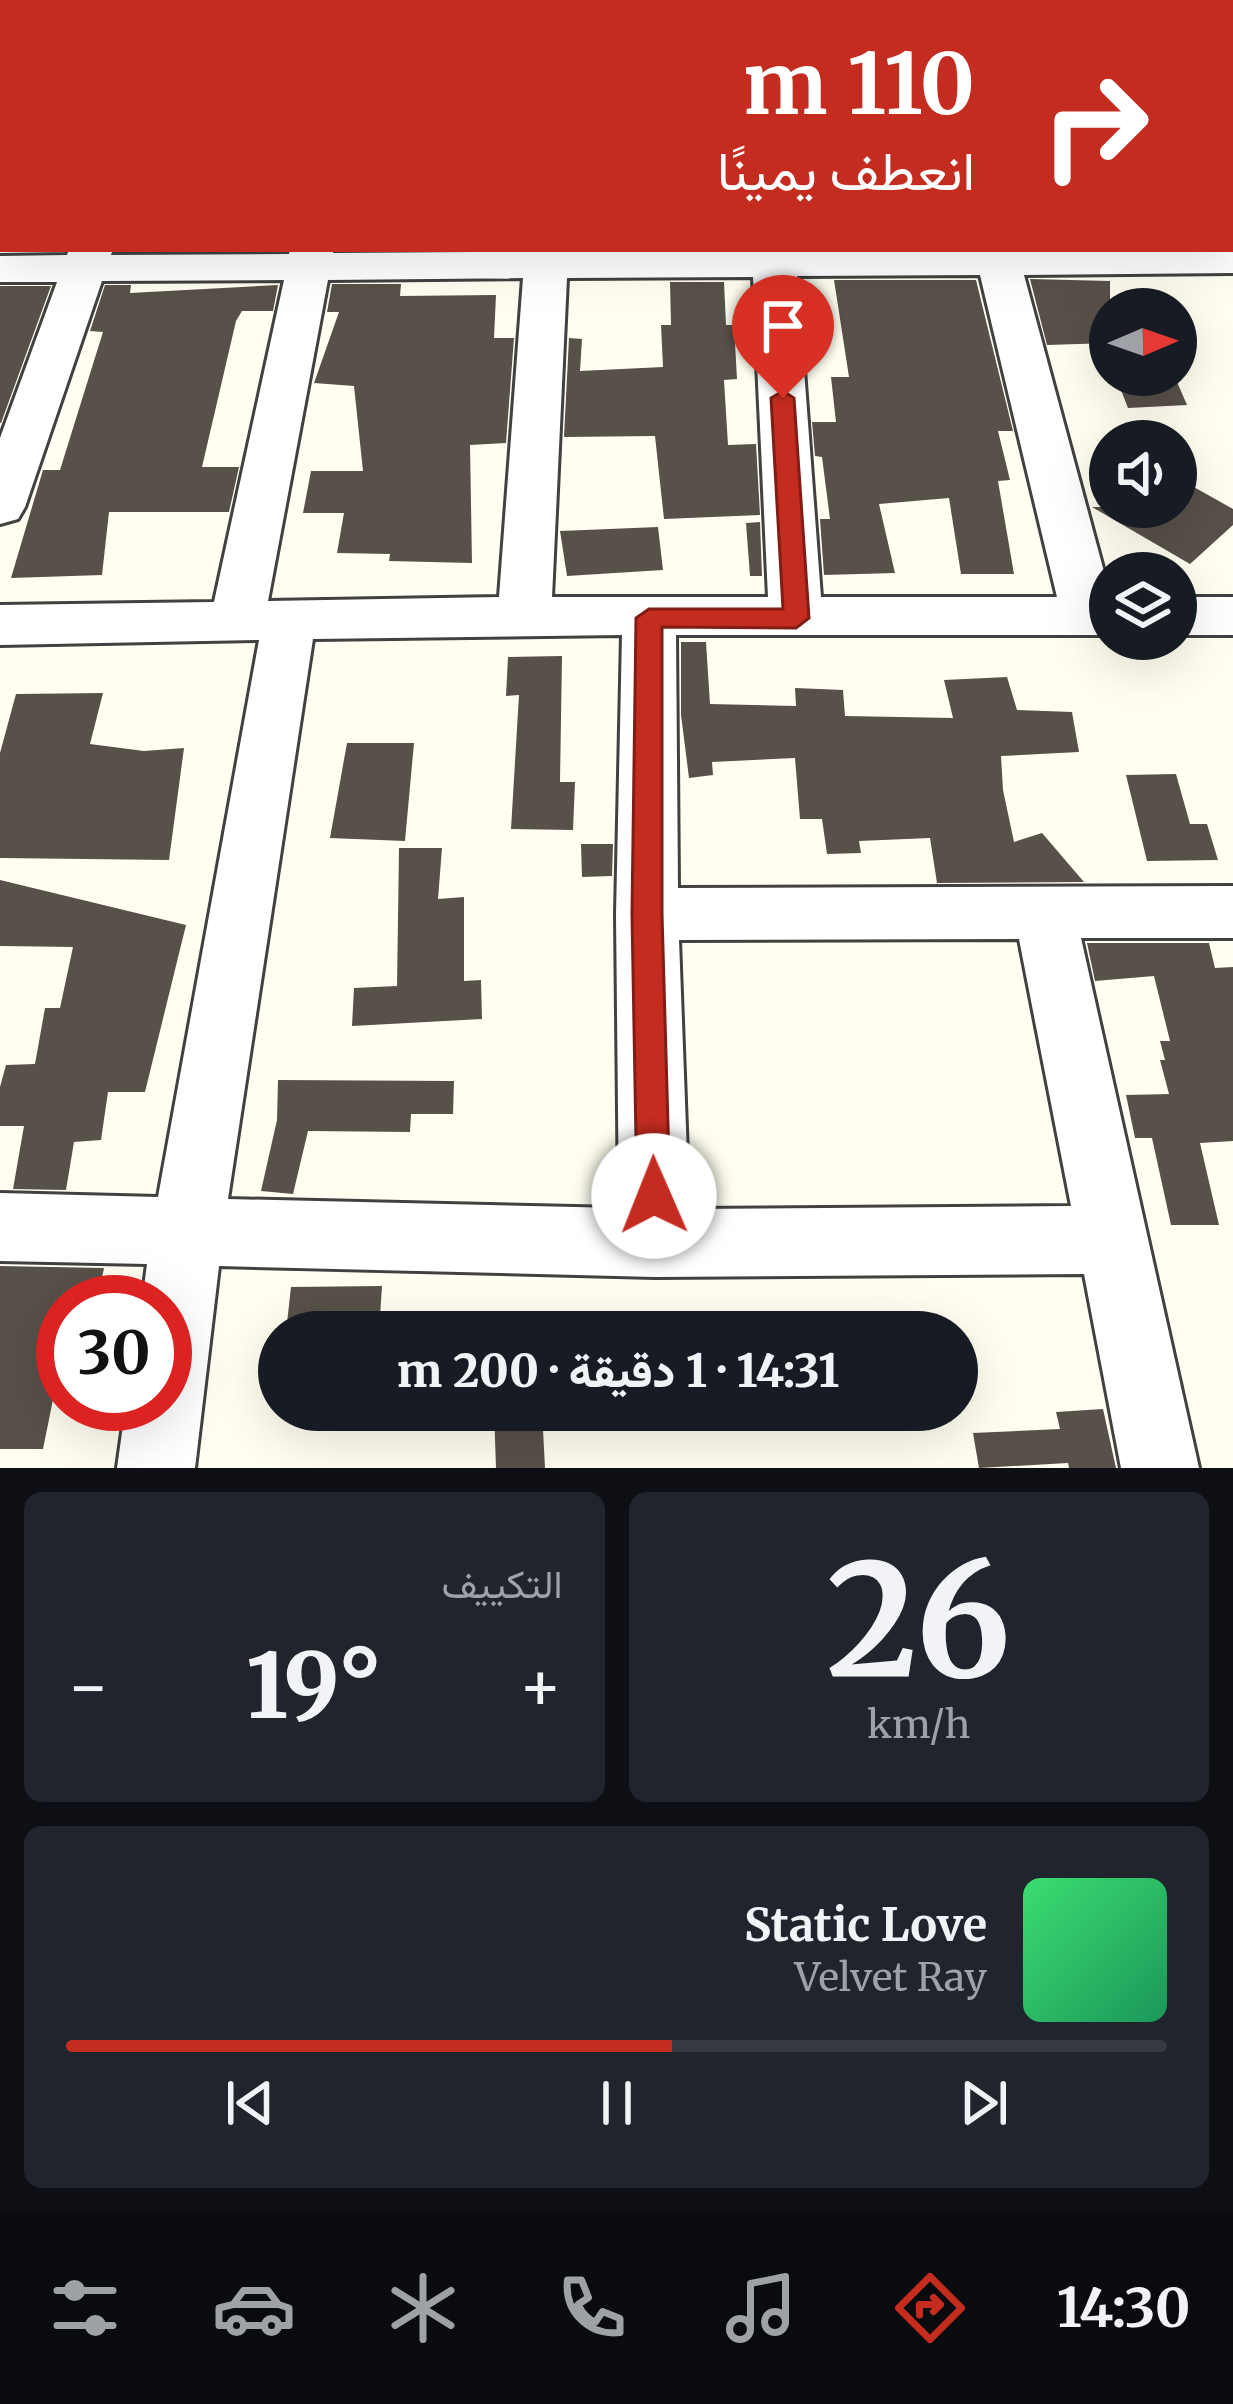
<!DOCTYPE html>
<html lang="ar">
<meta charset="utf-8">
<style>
:root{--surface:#171b24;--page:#20242c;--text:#f1f3f6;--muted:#9ea1a6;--line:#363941;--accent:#c52c20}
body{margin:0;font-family:Merriweather,Vazirmatn,serif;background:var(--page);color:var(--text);direction:rtl;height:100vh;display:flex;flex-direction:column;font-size:45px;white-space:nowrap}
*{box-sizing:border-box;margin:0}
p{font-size:39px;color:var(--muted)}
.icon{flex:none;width:66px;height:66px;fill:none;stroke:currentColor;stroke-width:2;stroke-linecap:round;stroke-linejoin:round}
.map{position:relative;height:1468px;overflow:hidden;direction:ltr}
.drawer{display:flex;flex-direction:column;gap:24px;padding:24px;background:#0d0f14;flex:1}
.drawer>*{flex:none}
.banner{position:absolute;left:0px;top:0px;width:1233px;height:252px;box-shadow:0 12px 48px #0002;direction:rtl;background:#c52c20;color:#fff;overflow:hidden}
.needle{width:78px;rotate:88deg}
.fabs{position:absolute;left:1089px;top:288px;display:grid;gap:24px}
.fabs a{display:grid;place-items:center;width:108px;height:108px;border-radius:50%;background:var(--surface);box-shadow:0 12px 48px #0002;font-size:60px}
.speed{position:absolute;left:36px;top:1275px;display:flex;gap:24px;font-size:60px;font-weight:700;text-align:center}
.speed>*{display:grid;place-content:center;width:156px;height:156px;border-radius:50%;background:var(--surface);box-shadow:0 12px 48px #0002;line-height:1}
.speed .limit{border:18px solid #d22;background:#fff;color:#111}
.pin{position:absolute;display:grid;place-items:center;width:102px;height:102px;color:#fff;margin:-123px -51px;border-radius:50% 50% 50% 0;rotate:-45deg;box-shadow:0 0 12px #0007}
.pin .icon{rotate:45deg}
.me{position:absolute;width:132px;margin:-66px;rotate:359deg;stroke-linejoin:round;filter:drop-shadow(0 0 9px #0008)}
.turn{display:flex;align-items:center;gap:42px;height:252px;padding:0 60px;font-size:54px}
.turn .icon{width:156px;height:156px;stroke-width:2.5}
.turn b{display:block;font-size:84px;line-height:102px}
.big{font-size:90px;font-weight:800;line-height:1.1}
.drawer .card{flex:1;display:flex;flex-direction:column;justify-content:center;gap:18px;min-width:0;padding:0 42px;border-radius:18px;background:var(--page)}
.drawer .dial{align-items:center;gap:0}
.dial b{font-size:156px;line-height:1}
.song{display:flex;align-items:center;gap:36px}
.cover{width:144px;height:144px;border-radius:18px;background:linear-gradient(135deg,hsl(140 70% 55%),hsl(150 70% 35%))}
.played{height:12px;border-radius:6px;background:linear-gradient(90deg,var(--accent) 55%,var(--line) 55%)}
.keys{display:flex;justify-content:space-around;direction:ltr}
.heat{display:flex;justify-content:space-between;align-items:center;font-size:66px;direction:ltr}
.drawer .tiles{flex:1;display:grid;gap:24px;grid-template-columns:1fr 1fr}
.card:last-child{grid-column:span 2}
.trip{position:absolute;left:258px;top:1311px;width:720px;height:120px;border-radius:60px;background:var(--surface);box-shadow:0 12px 48px #0002;font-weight:800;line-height:120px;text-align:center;direction:rtl}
.tab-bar{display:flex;height:192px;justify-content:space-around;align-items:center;background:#090b0e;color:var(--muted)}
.tab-bar .icon{width:84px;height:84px}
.tab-bar .current{color:var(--accent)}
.tab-bar b{font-size:54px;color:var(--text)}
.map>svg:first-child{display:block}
.building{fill:#58514a}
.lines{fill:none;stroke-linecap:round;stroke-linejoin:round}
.minor-casing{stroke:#414141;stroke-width:6}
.major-casing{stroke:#1f1f1f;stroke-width:6}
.minor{fill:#fff;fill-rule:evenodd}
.major{fill:#feeb61;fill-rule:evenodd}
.route{fill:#c52c20;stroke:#801d15;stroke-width:3}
</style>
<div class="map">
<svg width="1233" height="1468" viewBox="0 0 1233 1468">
<rect width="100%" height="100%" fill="#fffef0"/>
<path class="building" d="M1030 279 1110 281V343L1047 345Z
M834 280H976L1013 431H998L1010 480 998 481 1014 574H961L949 498 879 504 895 573 824 575 820 519H830L822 457 815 456 812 422H836L831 377H849Z
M670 282H724L726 325H734L737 379 724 380 728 445 756 444 760 515 664 519 655 436 564 437 569 338 582 339 580 371 663 367 661 325H671Z
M332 284H401L400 296 496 295 494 338H514L506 443 470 445 472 563 389 561 390 554 337 553 344 513H303L311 471H363L354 386 314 383 339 312H327Z
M105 285H131L130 293 278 285 273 311H242L236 321 202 467H239L229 512H109L102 575 11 578 43 470H60L103 332 90 331Z
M0 286H51L1 423H0Z
M1115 375H1174L1187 405 1128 408Z
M1176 477 1233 509V525L1190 564 1092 507H1176Z
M760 522 762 576H750L746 523Z
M658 527 663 570 567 576 560 531Z
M681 642H706L710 704 796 706 795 688 843 690 845 716 953 718 944 680 1007 677 1017 710 1072 712 1079 752 1001 756 1003 790 1014 842 1042 833 1084 882 937 883 930 838 859 841 861 853 827 854 822 819H800L795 758 712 762 713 775 689 778 681 715Z
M562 656 560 782H575L573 830 511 829 519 695 506 696 508 657Z
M103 693 90 744 144 751 184 748 169 860 0 858V753L16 694Z
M347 743H414L405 841 330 838Z
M1176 774 1190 824H1207L1218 860 1147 861 1126 775Z
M581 844H613L612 876 582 877Z
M399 848H442L438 899 464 897V981L481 980 482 1019 352 1026 354 988 397 986Z
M0 880 186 925 145 1092H108L101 1140 74 1142 66 1190 13 1189 24 1126H0V1087L6 1065 35 1064 45 1008H60L73 947 0 946Z
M1087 943H1209L1215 968 1233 967V1141L1200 1143 1219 1225H1171L1152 1138H1135L1126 1095 1169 1094 1160 1060H1165L1160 1041H1170L1154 976 1095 981Z
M278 1080 454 1081 453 1114H411L410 1132 308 1131 293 1194 261 1191 277 1120Z
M0 1266 104 1268 97 1302H63V1350L43 1449H0Z
M382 1286 379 1332H286L291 1287Z
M1103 1409 1116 1468H1069L1068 1463 979 1468 973 1433 1060 1429 1056 1412Z
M494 1410H542L545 1468H496Z"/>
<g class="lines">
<g class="minor-casing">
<path id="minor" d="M542 0H578V3H542Z
M732 0H768V3H732Z
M920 0H956L957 3H921Z
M1230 17H1233V39H1230Z
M1230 174H1233V200H1230Z
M1233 247V273L1024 275 1110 594V635H676L678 888 1233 886V938H1081L1199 1468H1121L1084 1274 655 1277 219 1266 195 1468H117L126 1404H165V1302H142L147 1264 0 1261V1193L158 1197 259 640 0 645V605L214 602 284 280 102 281 25 507 18 519 0 524V438L57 282H0V256L67 255 69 249H113L111 255 289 254 290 249H334L333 253ZM980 275 1057 597H821L797 276ZM753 277 768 597H552L567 278ZM523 278 499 597 268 601 328 280ZM622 635 616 914 619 1208 228 1199 313 639ZM1019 939 1071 1206 689 1209 679 940Z
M1176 597H1233V635H1176Z"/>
</g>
<g class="major-casing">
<path id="major" d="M1116 0H1158L1159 3H1117Z
M1230 213 1233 214V250L1229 249Z"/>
</g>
<use href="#minor" class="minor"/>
<use href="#major" class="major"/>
</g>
<path class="route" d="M783 391 794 398 809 618 796 628 662 627V914L670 1196 666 1207 654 1211 642 1207 637 1196 632 914 636 618 649 609H783L771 398Z"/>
</svg>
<div class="fabs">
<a><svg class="needle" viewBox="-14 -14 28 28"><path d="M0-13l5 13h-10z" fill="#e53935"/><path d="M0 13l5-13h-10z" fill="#9ea1a6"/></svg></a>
<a><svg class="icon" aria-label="sound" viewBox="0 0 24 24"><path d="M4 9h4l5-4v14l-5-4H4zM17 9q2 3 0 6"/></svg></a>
<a><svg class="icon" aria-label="layers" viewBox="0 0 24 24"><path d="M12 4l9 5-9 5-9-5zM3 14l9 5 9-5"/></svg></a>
</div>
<div class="speed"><div class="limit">30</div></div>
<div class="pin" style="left:783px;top:398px;background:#d93025"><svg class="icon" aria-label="arrive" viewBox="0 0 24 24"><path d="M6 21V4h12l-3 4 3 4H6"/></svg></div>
<svg class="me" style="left:654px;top:1196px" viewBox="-20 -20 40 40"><circle r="19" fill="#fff"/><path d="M0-13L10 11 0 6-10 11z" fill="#c52c20"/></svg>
<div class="trip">14:31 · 1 دقيقة · 200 m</div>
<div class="banner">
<div class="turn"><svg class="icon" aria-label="right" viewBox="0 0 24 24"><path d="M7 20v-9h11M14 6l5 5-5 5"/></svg><div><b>110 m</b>انعطف يمينًا</div></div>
</div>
</div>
<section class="drawer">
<div class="tiles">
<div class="card dial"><b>26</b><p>km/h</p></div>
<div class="card"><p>التكييف</p>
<div class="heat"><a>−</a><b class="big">19°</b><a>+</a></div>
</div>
<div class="card">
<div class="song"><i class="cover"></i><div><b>Static Love</b><p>Velvet Ray</p></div></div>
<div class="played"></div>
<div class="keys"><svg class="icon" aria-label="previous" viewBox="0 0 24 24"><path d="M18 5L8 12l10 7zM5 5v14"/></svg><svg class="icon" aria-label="pause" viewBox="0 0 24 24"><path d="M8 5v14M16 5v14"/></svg><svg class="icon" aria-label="next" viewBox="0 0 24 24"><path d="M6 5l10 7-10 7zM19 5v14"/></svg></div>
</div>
</div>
</section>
<nav class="tab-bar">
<b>14:30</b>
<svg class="icon current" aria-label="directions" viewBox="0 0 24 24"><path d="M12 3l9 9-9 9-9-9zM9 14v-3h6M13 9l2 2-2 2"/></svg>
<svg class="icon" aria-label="music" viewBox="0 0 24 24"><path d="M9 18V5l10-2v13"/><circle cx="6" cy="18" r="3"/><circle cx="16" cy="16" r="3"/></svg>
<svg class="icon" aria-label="phone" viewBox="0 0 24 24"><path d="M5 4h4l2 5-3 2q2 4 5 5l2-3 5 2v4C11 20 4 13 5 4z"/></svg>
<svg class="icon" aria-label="climate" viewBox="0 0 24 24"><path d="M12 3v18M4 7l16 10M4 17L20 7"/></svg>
<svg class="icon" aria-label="car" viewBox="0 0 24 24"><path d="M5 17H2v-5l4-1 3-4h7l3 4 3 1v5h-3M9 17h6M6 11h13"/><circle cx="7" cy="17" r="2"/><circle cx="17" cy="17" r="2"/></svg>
<svg class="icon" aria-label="filters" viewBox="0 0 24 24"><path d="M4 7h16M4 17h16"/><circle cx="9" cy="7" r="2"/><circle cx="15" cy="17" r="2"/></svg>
</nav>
